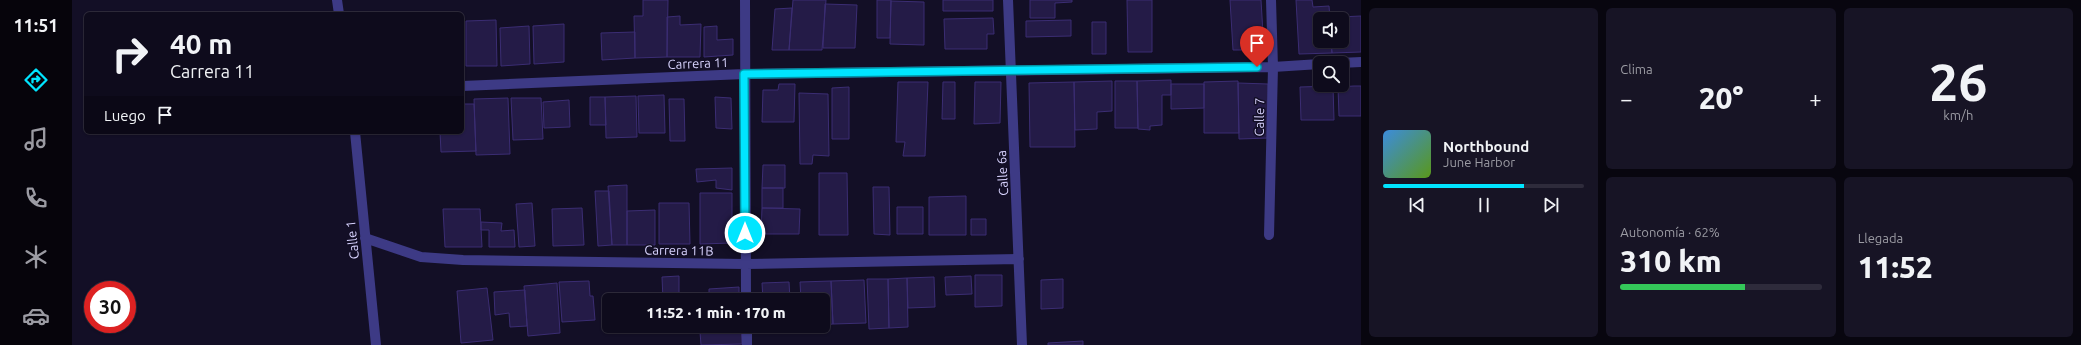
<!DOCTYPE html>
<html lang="es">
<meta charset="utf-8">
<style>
:root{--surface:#0e0b1c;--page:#171425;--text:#f1f3f6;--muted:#9b9ba3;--line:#2e2b3b;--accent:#00e5ff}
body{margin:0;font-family:Ubuntu,sans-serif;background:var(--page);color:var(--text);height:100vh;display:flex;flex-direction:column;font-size:15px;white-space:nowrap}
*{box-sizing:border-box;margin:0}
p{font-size:13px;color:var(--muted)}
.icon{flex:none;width:22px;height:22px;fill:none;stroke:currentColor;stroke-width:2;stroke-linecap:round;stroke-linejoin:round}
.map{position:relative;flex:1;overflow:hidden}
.panel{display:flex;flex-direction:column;gap:8px;padding:8px;background:#08060f;width:720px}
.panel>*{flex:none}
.guide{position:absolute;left:12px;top:12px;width:380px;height:122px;border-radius:6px;box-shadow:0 1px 3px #0004,0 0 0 1px var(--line);background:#0e0b1c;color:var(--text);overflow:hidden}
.fabs{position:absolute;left:1241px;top:12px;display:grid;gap:8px}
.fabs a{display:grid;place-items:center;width:36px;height:36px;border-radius:6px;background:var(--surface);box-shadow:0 1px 3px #0004,0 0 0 1px var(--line);font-size:20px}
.speed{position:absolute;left:12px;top:281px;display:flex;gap:8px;font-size:20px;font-weight:700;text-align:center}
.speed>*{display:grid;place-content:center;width:52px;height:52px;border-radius:50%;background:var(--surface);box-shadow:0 1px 3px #0004,0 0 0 1px var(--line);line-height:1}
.speed .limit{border:6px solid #d22;background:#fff;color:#111}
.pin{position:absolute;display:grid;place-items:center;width:34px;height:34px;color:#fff;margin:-41px -17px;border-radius:50% 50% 50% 0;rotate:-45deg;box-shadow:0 0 4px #0007}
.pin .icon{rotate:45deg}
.me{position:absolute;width:44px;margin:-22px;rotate:0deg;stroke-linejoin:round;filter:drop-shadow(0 0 3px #0008)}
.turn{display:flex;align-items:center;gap:14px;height:84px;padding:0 20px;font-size:18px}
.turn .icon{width:52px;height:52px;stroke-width:2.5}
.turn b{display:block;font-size:28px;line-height:34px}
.then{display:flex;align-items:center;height:38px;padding:0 20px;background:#0003;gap:8px;font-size:15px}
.big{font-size:30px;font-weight:800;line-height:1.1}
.panel .card{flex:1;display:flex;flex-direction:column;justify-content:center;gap:6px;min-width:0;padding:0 14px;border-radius:6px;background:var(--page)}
.panel .dial{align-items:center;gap:0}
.dial b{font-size:52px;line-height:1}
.song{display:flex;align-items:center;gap:12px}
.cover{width:48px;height:48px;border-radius:6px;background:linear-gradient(135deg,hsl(210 70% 55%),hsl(90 70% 35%))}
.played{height:4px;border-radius:2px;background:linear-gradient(90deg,var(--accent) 70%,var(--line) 70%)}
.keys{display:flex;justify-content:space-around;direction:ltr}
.heat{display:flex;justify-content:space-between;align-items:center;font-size:22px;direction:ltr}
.charge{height:6px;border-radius:3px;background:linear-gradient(90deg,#34c759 62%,var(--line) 0)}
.panel .tiles{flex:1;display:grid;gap:8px;grid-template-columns:repeat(3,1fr)}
.card:first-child{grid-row:span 2}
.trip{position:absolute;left:530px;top:293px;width:228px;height:40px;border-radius:6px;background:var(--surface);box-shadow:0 1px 3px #0004,0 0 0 1px var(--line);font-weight:800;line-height:40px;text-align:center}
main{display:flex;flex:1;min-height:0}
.tab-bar{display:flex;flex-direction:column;width:72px;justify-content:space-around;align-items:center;background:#06040b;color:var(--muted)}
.tab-bar .icon{width:28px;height:28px}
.tab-bar .on{color:var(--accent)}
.tab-bar b{font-size:18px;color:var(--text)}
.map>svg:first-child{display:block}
.building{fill:#241b47;stroke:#3b2d73}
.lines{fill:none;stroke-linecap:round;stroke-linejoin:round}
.street{stroke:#3d3a85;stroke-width:10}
.route-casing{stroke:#0095a6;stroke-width:10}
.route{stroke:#00e5ff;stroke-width:7}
.labels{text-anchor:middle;stroke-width:3;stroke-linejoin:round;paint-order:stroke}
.street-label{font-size:13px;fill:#d9d4ff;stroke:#130f26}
</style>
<main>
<nav class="tab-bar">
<b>11:51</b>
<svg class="icon on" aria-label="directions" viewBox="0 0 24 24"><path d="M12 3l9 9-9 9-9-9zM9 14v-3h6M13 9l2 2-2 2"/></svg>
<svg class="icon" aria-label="music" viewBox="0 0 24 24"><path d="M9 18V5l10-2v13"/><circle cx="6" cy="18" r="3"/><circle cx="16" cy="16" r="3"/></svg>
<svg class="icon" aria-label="phone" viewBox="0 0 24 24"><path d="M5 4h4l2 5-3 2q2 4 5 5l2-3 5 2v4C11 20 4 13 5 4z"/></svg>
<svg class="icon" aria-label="climate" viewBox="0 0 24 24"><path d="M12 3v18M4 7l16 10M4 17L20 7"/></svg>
<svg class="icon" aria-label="car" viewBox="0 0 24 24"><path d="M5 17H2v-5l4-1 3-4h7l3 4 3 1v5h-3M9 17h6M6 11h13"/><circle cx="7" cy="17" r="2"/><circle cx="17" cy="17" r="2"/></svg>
</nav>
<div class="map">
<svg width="1289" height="345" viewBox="0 0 1289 345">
<rect width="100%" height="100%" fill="#130f26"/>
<path class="building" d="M571 0H596L595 57 563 58 562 16H571Z
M721 0H754L750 50H717Z
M805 0H819L818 38H805Z
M871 0H921V11H871Z
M958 0H1000V2L983 3V18H958Z
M1055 0H1080V52H1056Z
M1158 0H1189L1192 50H1161Z
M1224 0H1240L1241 7 1257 6 1258 19H1248V41H1259L1260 53 1227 54Z
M819 1 852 2V45L818 44Z
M753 4 785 5 783 48H751Z
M720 8 717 50H700L703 9Z
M608 16V25L629 24 628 57H595V17Z
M1289 16V52L1260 53 1259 41H1270V19H1268L1267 17Z
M921 18 922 34H915V49H873L872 19Z
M424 20 425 66H394V21Z
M999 20V36L954 37V21Z
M1020 22H1034V54H1020Z
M492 24V62L462 64 461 26Z
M457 26 458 64 429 66 428 28Z
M645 26V40L661 39V55L632 57V27Z
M563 32V58L530 60 529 33Z
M1099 80V95H1090V125L1078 126V130L1066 129 1065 81Z
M1040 81V111L1025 112V129L1003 130 1002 82Z
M1043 81H1065L1066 128H1043Z
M1166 81 1167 133H1132V82Z
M826 82H856L853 156H831L833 142H824Z
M871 82H883V119H870Z
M903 82H929L928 123 902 124Z
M1002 82 1003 147H958L957 83Z
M1166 83 1196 84 1197 138 1167 139Z
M707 84H723L722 122H690L691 90H706Z
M1099 84H1132V108L1099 109Z
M1261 86 1262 120H1229L1228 87Z
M1282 86H1289V116H1267L1266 87Z
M777 87V139H760V88Z
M727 93 756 94 757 156 741 155 740 164H728Z
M592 95 593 133H567L566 96Z
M564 96 565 137 534 138 533 97Z
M518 97H533L534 125H518Z
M643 97 659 98 660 129 644 128Z
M436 98 438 154 404 155 402 99Z
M439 98H469L471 139 441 140Z
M597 99H612L613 141H598Z
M497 100 498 127 472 128 471 102Z
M390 104H402L404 151 369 152 368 132H390Z
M691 165H713V188H690Z
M660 168V190L644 188V180L625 182 624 169Z
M747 173H775L776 235H747Z
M555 185V245H540L536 186Z
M801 187H817L818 235 802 234Z
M690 188H711V208H690Z
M523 191H537L540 245 526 246Z
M628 193H660V243L628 244Z
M894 196V235H857V197Z
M460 203 463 246 447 247 444 204Z
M587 203H617L618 244H587Z
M825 207H851V234H825Z
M510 208 512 245 481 246 480 209Z
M690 208 728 209 727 234H689Z
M371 209H408L410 247H373Z
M583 210V245H555V211Z
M899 219H914V235H899Z
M409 222 430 223 429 231 442 230 443 247H417V230H409Z
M903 275H930V306L903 307Z
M607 276V300H591L590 277Z
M899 276 900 294 874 295 873 277Z
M862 277 863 307 836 308 835 278Z
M835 278 836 327 817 328 816 279Z
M795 279H816L817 328 797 329Z
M991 279V308L969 309V280Z
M792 280 794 323 761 324 759 281Z
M517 281 518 296H521L523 320 490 322 487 282Z
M759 281 761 324 751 325V300H729L728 282Z
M717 282 718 300H691L690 283Z
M485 283 488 333 456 336 452 286Z
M667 287V300H637V289Z
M415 288 421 340 389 343 385 291Z
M453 290 455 326 438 327 437 313 423 315 422 292Z
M644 326H669L670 344 629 345 628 332 645 331Z
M1011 341V345H976V343Z"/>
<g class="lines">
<path class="street" d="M265 0 267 14
M673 0 674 300
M936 0 950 345
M1268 63 1289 62
M390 86 672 74 1201 67 1248 64
M283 132 304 345
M1197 235 1201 67 1199 0
M293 238 349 257 391 260 673 264 947 259
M675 326V345"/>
</g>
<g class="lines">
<g class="route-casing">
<path id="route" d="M673 233 672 74 1185 67"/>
</g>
<use href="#route" class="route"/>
</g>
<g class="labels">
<g class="street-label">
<text transform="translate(626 63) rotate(-2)" y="5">Carrera 11</text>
<text transform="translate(1187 117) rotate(-89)" y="5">Calle 7</text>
<text transform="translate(930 173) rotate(-93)" y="5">Calle 6a</text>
<text transform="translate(280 240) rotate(-96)" y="5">Calle 1</text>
<text transform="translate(607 250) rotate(1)" y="5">Carrera 11B</text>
</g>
</g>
</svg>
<div class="fabs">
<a><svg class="icon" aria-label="sound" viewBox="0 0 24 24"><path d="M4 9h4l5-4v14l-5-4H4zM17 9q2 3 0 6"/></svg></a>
<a><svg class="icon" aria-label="search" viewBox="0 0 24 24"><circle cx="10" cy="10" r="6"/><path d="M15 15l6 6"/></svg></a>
</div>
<div class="speed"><div class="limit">30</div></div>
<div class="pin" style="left:1185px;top:67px;background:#d93025"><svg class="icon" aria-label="arrive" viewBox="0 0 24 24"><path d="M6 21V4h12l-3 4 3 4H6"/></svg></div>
<svg class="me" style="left:673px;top:233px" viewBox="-20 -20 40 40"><circle r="17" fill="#00e5ff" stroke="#fff" stroke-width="3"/><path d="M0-11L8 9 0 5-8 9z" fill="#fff"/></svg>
<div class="trip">11:52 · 1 min · 170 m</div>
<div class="guide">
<div class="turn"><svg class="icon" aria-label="right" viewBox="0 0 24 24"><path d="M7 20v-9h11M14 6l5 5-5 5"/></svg><div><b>40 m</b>Carrera 11</div></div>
<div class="then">Luego<svg class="icon" aria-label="arrive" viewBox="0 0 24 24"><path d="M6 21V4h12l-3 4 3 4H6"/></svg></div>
</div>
</div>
<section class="panel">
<div class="tiles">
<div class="card">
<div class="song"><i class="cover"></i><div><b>Northbound</b><p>June Harbor</p></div></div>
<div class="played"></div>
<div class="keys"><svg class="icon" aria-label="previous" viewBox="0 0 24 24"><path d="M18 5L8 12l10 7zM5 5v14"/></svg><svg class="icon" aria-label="pause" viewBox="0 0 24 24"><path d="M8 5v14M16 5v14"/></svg><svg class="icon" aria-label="next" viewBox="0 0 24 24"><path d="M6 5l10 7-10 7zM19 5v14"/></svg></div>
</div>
<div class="card"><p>Clima</p>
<div class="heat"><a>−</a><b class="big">20°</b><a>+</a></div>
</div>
<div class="card dial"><b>26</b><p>km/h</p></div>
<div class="card"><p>Autonomía · 62%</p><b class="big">310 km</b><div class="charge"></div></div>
<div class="card"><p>Llegada</p><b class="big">11:52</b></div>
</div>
</section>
</main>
